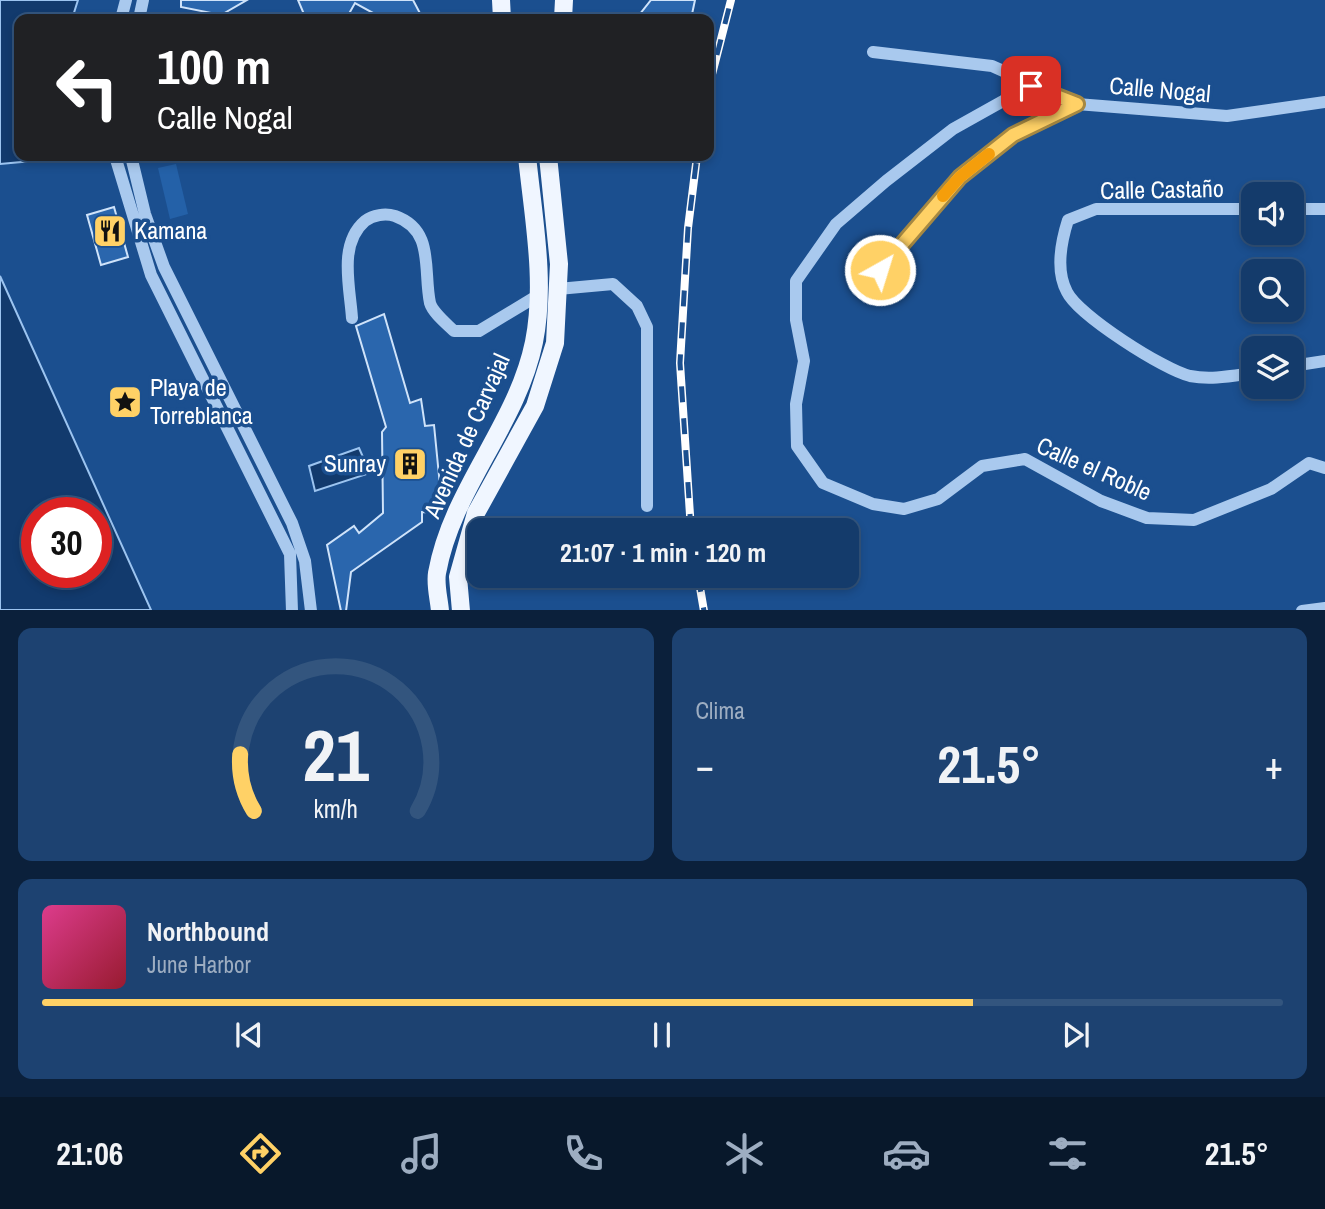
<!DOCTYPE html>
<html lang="es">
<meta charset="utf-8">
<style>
:root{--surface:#143b6b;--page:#1d4271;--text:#f1f3f6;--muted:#9dadc1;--line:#33557e;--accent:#ffd166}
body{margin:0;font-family:"Archivo Narrow",sans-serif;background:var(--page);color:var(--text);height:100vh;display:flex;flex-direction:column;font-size:26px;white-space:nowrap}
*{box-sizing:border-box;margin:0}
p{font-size:23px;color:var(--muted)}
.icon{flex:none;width:38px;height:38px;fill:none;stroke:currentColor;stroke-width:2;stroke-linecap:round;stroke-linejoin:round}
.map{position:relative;height:610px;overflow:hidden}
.sheet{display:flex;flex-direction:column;gap:18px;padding:18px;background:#0b203b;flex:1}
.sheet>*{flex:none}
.banner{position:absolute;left:14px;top:14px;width:700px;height:147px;border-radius:14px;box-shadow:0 4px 10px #0003,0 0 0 2px var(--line);background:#202124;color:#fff;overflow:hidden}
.fabs{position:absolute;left:1241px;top:182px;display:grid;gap:14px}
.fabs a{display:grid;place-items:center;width:63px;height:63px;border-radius:14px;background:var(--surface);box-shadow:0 4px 10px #0003,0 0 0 2px var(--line);font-size:35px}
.speed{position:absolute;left:21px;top:497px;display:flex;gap:14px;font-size:35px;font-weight:700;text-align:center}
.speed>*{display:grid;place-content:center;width:91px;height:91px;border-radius:50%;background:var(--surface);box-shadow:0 4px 10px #0003,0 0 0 2px var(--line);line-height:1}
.speed .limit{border:10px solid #d22;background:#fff;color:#111}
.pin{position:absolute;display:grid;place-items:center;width:60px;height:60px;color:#fff;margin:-30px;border-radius:14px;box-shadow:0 4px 10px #0006}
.me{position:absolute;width:77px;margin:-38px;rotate:39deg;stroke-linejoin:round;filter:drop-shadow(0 0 5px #0008)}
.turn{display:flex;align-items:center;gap:24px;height:147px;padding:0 28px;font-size:32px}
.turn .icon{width:91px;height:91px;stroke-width:2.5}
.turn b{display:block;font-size:49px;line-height:60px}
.big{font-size:52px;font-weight:700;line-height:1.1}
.sheet .tile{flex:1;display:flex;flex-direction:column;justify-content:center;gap:10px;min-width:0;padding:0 24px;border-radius:14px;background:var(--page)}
.sheet .dial{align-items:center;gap:0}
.dial svg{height:182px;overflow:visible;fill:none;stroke:var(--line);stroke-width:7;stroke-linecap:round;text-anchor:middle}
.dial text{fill:var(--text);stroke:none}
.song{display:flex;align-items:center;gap:21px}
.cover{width:84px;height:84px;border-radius:10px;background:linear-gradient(135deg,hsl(330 70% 55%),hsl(350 70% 35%))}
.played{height:7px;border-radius:4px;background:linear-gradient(90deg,var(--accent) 75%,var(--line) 75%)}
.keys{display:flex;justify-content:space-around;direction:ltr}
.heat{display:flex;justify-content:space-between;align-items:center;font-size:38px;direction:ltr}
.sheet .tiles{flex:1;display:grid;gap:18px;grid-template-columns:1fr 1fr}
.tile:last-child{grid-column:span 2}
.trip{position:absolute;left:467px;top:518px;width:392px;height:70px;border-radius:14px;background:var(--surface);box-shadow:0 4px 10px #0003,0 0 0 2px var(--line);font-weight:700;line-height:70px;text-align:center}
.tabs{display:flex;height:112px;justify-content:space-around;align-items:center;background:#08182b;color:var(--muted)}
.tabs .icon{width:49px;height:49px}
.tabs .on{color:var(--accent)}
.tabs b{font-size:32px;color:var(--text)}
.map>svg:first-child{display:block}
.green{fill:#2461a8}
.water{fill:#123a6d;stroke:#9cc4f0;stroke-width:2;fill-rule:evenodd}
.building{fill:#2a66ad;stroke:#cfe3fa;stroke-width:2}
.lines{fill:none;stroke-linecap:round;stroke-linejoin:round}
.minor{stroke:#a9c9ee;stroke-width:12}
.major{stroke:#f0f6ff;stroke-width:18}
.rail-casing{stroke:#fff;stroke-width:8}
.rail{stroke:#1b4f8f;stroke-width:5;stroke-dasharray:16;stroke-linecap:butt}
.route-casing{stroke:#a68842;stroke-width:18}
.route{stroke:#ffd166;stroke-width:12}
.slow{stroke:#f59e0b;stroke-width:12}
.labels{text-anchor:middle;stroke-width:7;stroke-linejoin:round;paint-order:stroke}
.street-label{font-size:24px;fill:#fff;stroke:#1b4f8f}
.poi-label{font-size:24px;fill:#fff;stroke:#1b4f8f;text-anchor:start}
</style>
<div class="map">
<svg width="1325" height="611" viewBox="0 0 1325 611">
<rect width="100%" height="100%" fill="#1b4f8f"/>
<path class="green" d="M176 164 188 214 170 219 158 168Z"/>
<path class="water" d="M0 0H78L72 19H19V156H33L32 161 0 164Z
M0 276 151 610H0ZM37 513H96V572H37Z
M359 448 370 473 315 491 309 466Z"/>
<path class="building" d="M181 0H247L221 15 181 7Z
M298 0H413L423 19H384L355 3 346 19H306Z
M651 0H695L691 19H636Z
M114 207 128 257 101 265 87 215Z
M384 314 410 403 421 399 425 426 434 425 441 496 433 513 422 512V522L351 572 346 611H341L327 545 354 526 359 533 383 513 382 432 386 427 356 326Z"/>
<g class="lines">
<path class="minor" d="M121 19 126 0
M139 19 143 0
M873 52 992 66 1077 104 1227 116 1325 102
M1030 86 953 129 886 181 836 224 796 281V320L804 361 796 404 797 446 823 483 873 504 904 509 938 499 982 466 1025 459 1101 501 1147 518 1194 520 1271 489 1309 463 1325 468
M115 156 151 275 290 554 292 611
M131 156 145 214 164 267 292 523 305 561 311 611
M1253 209H1096L1068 220C1061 242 1055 270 1067 292 1078 315 1164 370 1190 376 1211 380 1231 376 1253 373
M1292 209H1325
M558 289 613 284 637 306 647 327V506
M878 300 880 270 960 177 1013 135 1077 104
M352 318C350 287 338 244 365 221 373 215 385 213 395 216 435 230 423 270 430 303 433 313 447 324 454 331H479L537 296
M1292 366 1325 361
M1302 611 1325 608"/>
<path class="major" d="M501 0 502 19
M563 19 564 0
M440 611C439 599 435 585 437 573 452 489 517 425 534 342 546 282 533 216 527 156
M461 611 458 577 476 513 535 406 555 343 559 264 548 156"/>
<g class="rail-casing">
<path id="rail" d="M709 86 731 0
M691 530 680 363 688 228 697 156
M698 576 704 611"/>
</g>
<use href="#rail" class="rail"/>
</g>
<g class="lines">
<g class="route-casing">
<path id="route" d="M880 270 960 177 1013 135 1077 104 1031 86"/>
</g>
<use href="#route" class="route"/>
<path class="slow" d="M943 196 960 177 989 154"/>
</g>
<defs>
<g id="restaurant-square" transform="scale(1.75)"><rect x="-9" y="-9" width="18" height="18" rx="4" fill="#ffd166" stroke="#1b4f8f"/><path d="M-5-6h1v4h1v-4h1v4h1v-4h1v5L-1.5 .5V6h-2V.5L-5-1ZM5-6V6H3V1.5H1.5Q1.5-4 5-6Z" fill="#111"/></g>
<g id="sight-square" transform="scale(1.75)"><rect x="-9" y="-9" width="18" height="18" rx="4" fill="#ffd166" stroke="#1b4f8f"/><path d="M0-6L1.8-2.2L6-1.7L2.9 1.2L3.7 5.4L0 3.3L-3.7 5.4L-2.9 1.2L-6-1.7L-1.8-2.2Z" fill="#111"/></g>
<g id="building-square" transform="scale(1.75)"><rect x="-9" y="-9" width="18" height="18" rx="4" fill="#ffd166" stroke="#1b4f8f"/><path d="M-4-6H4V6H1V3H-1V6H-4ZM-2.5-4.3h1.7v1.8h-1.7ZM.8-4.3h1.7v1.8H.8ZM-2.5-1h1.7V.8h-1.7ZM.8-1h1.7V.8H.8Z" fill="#111"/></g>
</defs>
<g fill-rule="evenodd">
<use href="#restaurant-square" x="110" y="231"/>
<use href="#sight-square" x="125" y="402"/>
<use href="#building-square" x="410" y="464"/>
</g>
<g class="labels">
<g class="street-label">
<text transform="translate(1160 90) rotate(5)" y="8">Calle Nogal</text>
<text transform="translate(1162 190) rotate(-1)" y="8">Calle Castaño</text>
<text transform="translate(467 436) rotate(-66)" y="8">Avenida de Carvajal</text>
<text transform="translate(1094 469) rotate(24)" y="8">Calle el Roble</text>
</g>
<g class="poi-label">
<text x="134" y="239">Kamana</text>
<text x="150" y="396">Playa de<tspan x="150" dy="28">Torreblanca</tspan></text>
<text x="386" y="472" text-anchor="end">Sunray</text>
</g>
</g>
</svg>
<div class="fabs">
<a><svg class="icon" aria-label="sound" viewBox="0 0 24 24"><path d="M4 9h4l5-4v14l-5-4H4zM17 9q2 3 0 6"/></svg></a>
<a><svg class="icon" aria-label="search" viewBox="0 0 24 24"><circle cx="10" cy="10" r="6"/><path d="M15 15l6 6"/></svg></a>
<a><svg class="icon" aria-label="layers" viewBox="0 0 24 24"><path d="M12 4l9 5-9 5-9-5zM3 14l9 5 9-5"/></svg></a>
</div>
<div class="speed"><div class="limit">30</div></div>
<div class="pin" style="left:1031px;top:86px;background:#d93025"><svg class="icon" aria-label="arrive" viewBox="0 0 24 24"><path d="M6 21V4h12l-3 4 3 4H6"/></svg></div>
<svg class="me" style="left:880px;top:270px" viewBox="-20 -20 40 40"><circle r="17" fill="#ffd166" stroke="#fff" stroke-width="3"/><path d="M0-11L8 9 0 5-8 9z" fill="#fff"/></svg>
<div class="trip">21:07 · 1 min · 120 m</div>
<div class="banner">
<div class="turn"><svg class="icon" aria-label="left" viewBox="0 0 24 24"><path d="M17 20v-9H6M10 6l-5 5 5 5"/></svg><div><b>100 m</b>Calle Nogal</div></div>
</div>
</div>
<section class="sheet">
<div class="tiles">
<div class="tile dial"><svg viewBox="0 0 100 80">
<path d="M14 69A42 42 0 1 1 86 69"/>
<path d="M14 69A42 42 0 0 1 8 44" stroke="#ffd166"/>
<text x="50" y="56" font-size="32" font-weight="700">21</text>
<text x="50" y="72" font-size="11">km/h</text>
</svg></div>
<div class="tile"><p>Clima</p>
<div class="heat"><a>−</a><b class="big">21.5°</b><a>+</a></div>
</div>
<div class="tile">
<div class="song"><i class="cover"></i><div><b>Northbound</b><p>June Harbor</p></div></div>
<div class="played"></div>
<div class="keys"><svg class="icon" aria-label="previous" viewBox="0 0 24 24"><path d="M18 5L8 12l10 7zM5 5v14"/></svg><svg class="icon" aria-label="pause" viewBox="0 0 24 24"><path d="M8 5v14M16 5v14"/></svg><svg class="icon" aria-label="next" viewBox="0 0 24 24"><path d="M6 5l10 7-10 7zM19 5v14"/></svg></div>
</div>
</div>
</section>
<nav class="tabs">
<b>21:06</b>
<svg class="icon on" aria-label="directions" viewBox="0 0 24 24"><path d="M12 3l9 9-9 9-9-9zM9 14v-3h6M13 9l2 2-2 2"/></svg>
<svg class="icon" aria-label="music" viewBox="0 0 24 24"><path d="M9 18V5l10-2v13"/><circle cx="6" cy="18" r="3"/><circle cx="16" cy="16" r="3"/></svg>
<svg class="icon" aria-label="phone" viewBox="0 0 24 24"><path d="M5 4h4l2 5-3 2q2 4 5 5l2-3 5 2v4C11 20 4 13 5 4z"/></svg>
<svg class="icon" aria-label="climate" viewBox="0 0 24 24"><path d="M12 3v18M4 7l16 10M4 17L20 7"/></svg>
<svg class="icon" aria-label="car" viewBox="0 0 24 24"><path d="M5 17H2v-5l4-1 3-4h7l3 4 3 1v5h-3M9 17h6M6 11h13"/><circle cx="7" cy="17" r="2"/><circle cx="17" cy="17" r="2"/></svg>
<svg class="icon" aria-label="filters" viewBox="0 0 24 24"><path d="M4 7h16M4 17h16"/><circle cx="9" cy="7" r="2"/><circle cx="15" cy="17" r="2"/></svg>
<b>21.5°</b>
</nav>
